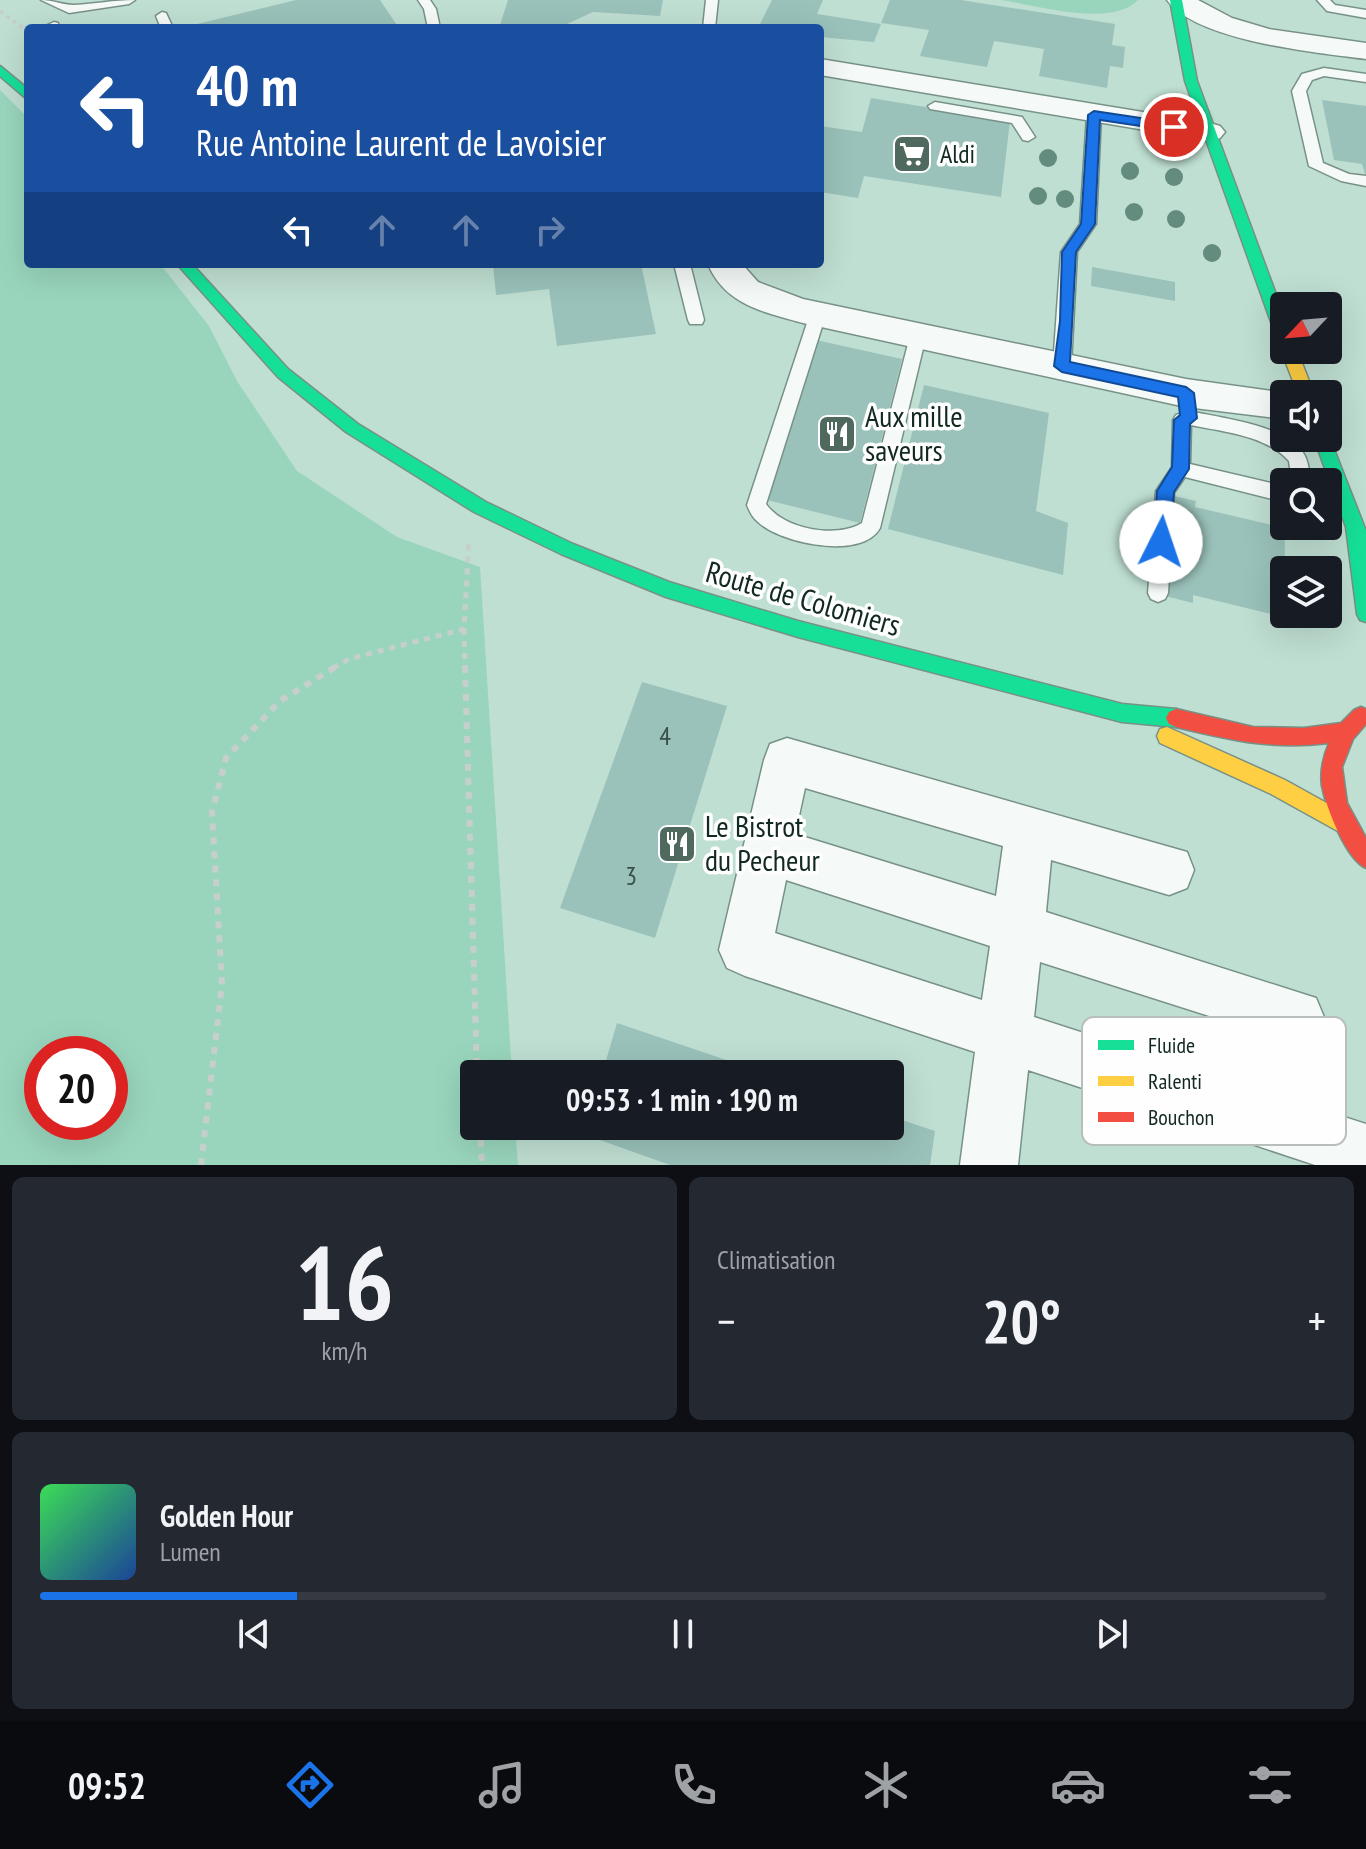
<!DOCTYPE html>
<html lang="fr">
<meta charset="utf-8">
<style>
:root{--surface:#171b24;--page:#242831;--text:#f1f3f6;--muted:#9ea1a6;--line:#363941;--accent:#1a73e8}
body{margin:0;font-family:"PT Sans Narrow",sans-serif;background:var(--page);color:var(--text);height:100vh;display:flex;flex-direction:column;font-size:30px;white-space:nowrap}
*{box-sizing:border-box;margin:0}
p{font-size:26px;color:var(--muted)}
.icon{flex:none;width:44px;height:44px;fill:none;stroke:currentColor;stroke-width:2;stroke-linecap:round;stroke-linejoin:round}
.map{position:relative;height:1165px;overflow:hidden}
.side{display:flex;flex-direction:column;gap:12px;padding:12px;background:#0d0f14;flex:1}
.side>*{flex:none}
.hud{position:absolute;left:24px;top:24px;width:800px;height:244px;border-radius:8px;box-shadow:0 8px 32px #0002;background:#1a4fa0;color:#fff;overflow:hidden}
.needle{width:52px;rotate:244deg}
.controls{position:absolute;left:1270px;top:292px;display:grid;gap:16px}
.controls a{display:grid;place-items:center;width:72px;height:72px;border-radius:8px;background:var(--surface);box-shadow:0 8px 32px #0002;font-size:40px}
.speed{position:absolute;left:24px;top:1036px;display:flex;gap:16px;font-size:40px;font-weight:700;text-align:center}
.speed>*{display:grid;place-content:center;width:104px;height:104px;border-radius:50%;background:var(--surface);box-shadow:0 8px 32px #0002;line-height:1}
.speed .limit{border:12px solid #d22;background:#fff;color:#111}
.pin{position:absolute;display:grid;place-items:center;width:68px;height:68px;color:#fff;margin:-34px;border:4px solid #fff;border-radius:50%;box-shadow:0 2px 8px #0007}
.me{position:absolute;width:88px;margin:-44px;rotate:4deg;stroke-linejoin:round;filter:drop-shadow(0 0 6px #0008)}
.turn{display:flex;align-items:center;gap:28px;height:168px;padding:0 40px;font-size:36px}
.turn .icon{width:104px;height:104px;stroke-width:2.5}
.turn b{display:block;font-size:56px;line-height:68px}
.lanes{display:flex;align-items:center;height:76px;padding:0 40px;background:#0003;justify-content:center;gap:40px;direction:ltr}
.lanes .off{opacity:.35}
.big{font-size:60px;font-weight:600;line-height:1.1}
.side .card{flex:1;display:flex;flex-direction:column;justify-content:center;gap:12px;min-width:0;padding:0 28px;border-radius:12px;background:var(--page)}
.side .dial{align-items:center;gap:0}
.dial b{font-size:104px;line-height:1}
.song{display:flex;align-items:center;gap:24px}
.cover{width:96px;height:96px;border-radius:12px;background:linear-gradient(135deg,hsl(130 70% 55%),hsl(220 70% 35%))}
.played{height:8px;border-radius:4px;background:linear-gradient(90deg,var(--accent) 20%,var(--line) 20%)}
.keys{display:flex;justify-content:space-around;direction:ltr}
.heat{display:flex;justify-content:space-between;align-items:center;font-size:44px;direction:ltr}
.side .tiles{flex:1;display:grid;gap:12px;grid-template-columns:1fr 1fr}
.card:last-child{grid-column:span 2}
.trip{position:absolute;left:460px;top:1060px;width:444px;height:80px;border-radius:8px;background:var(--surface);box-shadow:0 8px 32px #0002;font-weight:600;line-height:80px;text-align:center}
.menu{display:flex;height:128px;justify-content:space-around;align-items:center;background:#090b0e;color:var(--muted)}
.menu .icon{width:56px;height:56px}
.menu .on{color:var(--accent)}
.menu b{font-size:36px;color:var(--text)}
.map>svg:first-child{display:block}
.green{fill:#99d5bd;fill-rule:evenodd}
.building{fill:#9ac2ba}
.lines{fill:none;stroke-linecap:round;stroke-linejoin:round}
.lane-casing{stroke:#789187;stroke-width:3}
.street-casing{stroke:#789187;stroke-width:3}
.fast-casing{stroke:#789187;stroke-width:3}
.slow-casing{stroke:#789187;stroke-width:3}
.jam-casing{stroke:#789187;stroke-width:3}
.path-far2{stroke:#c6cfcb;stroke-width:4;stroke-dasharray:4 4;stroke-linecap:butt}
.path-far1{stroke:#c6cfcb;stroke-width:5;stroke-dasharray:6 6;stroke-linecap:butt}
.path{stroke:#c6cfcb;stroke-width:6;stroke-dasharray:7 7;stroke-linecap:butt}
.lane{fill:#f5faf8;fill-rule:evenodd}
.street{fill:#f5faf8;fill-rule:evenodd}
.fast{fill:#16e098;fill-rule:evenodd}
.slow{fill:#ffcf43;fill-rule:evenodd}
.jam{fill:#f24e42;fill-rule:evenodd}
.tree{fill:#648c7e}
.route{fill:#1a73e8;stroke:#114b97;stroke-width:2}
.labels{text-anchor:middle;stroke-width:7;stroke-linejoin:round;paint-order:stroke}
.far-poi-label{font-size:26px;fill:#122920;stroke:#fefefe;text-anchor:start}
.number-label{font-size:26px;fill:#344f46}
.poi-label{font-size:30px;fill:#122920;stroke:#fefefe;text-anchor:start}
.street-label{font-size:30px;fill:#122920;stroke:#fefefe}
.key{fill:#fefefe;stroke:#b7bebb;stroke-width:2}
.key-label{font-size:22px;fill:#122920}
</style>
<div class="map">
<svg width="1366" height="1165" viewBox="0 0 1366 1165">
<rect width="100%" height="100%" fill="#bfdfd2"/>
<path class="green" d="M1001 0H1138C1112 28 1035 5 1001 0Z
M0 90 28 118V264H160L209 326 237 381 297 471 397 537 480 567 512 1074H474V1126H515L518 1165H0ZM42 1054H110V1122H42Z"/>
<path class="building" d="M296 0H380L399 28H199L197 24Z
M508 0H663L660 16 593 12 567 24 565 28H499Z
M772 0H823L817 14 881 24 874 42 820 37V28H758Z
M890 0H961L1115 24 1112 45 1125 47 1123 68 1110 66 1107 88 1039 76 1044 49 994 41 987 67 920 56 929 30 881 23Z
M871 98 1010 121 1001 197 864 176 858 198 820 192V126L862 132Z
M1322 100 1366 106V177L1362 164 1334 160Z
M493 264H641L656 334 557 346 549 289 496 295Z
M1092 267 1175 282V301L1091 286Z
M816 340 902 359 860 523 763 499Z
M924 385 1049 413 1036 511 1068 523 1063 575 888 529Z
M1170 495 1196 501 1195 507 1285 528 1284 614 1287 618 1193 595V603L1165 596Z
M642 682 727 706 655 938 560 908Z
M617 1023 765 1073V1074H602Z
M890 1116 935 1131 930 1165H670L583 1134 585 1126H890Z"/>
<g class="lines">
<g class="lane-casing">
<path id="lane" d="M41 0C52 0 63 5 74 5 94 4 114 0 135 0L129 4 69 13Z
M418 0H430L436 9 440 28H428L424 9Z
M706 0H718L715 28H703Z
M1317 0H1330L1335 5 1366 10V18L1327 11Z
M162 12 166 13 173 28H161L156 16Z
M54 22 58 23 59 28H41Z
M1324 68 1366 74V82L1324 76 1312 80 1306 91 1323 163 1349 174 1366 176V186L1341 181 1309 166 1292 91 1302 74Z
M935 102 1022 117 1035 137 1028 141 1023 140 1012 123 930 109 928 106Z
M1094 111 1101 115 1096 224 1077 252 1071 366 1062 372 1053 366 1061 252 1080 224 1087 115Z
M674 264H690L704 320 702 324H690L688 320Z
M818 308 826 314 766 504C783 529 836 539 862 523L910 336 918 330 926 336 880 528C862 561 778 543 757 521 752 517 749 510 747 505L810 314Z
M1189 411C1221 418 1283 425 1302 451 1309 461 1309 471 1310 482H1292L1289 461C1266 435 1223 432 1191 425L1190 464 1284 486V502L1185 477 1174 493 1168 593 1165 599 1158 602 1151 599 1148 593 1156 491 1172 467 1173 420 1176 415Z"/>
</g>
<g class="street-casing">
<path id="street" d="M1167 0H1198L1232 18 1269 29 1366 43V59C1318 53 1196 41 1167 0Z
M820 59 1210 123 1220 126 1225 132 1220 138 1210 141 820 75Z
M708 264H742L758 282 803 299 1186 379 1293 394H1284V419L1186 407 803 323C764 312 725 305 708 264Z
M787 738 1187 852 1194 870 1187 888 1169 895 1051 860 1046 912 1316 998 1324 1017 1316 1036 1297 1044 1040 962 1034 1017 1366 1124V1165H1315L1028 1070 1018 1165H960L975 1052 745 976 727 968 719 950 764 760 770 744ZM805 788 1003 846 996 896 795 834ZM786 880 990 946 982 1000 775 933Z"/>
</g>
<g class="fast-casing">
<path id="fast" d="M1170 0H1182L1197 81 1284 316V341L1276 336 1185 81Z
M0 66 28 89V100L0 76Z
M177 264H192L288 369 358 424 486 502 573 544 669 582 798 621 1122 704 1176 709 1183 712 1186 718 1183 724 1176 727 1122 722 798 637 666 597 561 554 474 512 346 432 278 377Z
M1328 434 1366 531V622L1360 620 1357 614 1346 527 1314 438H1328Z"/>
</g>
<g class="slow-casing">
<path id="slow" d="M1284 346V350H1297L1314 394H1298L1281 350Z
M1167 727 1285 780 1350 816 1353 823 1350 830 1343 833 1336 830 1271 794 1160 743 1157 736 1160 729Z"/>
</g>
<g class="jam-casing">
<path id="jam" d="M1361 707 1366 709V724L1353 739 1342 767 1347 803 1366 838V868C1346 859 1326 807 1322 786 1320 771 1323 757 1329 743 1271 750 1231 740 1176 727L1169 724 1166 718 1169 712 1176 709 1253 727 1304 728 1341 723 1354 710Z"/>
</g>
<path class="path-far2" d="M0 11 27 31"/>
<path class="path-far1" d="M464 629 465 668
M333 668 349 659 464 629 469 539"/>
<path class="path" d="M465 666 477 1074
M480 1126 482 1165
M201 1165 222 984 212 812 226 758 280 701 337 666"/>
<use href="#lane" class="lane"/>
<use href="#street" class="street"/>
<use href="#fast" class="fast"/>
<use href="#slow" class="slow"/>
<use href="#jam" class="jam"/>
</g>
<g class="tree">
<circle cx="1048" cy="158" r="9"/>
<circle cx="1130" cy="171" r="9"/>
<circle cx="1174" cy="177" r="9"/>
<circle cx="1038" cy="196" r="9"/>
<circle cx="1065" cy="199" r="9"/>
<circle cx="1134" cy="212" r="9"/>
<circle cx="1176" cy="219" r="9"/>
<circle cx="1212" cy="253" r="9"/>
</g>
<path class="route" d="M1094 111 1174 123 1181 127 1174 131 1100 120 1095 224 1076 252 1070 362 1186 387 1194 393 1197 418 1190 424 1189 469 1174 492 1170 542 1161 550 1153 542 1157 491 1172 467 1174 420 1180 415 1178 397 1062 372 1054 366 1060 321 1062 252 1081 224 1088 115Z"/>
<defs>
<g id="supermarket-square" transform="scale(2)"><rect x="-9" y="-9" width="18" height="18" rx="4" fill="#4f695e" stroke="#fefefe"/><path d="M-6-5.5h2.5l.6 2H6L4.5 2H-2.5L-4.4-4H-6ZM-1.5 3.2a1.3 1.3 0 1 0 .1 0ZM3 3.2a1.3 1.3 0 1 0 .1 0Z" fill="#fff"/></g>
<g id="restaurant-square" transform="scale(2)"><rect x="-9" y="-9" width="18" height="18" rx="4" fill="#4f695e" stroke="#fefefe"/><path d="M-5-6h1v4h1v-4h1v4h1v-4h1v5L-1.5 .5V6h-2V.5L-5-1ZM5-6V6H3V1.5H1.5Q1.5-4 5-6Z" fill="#fff"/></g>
</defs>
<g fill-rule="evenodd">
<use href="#supermarket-square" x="912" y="154"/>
<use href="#restaurant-square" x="837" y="434"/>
<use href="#restaurant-square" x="677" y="844"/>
</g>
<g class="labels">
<g class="far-poi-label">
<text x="940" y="163">Aldi</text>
</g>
<g class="number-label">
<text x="665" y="745">4</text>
<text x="631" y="885">3</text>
</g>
<g class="poi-label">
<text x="865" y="427">Aux mille<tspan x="865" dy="34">saveurs</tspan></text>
<text x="705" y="837">Le Bistrot<tspan x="705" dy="34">du Pecheur</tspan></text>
</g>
<g class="street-label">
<text transform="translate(803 599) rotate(16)" y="10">Route de Colomiers</text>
</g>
</g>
<rect x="1082" y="1017" width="264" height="128" rx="12" class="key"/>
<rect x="1098" y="1040" width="36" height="10" fill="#16e098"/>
<rect x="1098" y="1076" width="36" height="10" fill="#ffcf43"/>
<rect x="1098" y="1112" width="36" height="10" fill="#f24e42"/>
<g class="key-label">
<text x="1148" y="1053">Fluide</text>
<text x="1148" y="1089">Ralenti</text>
<text x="1148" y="1125">Bouchon</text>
</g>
</svg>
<div class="controls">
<a><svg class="needle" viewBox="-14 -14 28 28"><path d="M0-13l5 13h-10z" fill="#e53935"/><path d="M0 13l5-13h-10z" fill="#9ea1a6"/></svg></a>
<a><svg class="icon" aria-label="sound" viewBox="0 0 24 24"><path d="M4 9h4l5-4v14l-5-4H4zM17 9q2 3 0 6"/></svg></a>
<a><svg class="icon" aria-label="search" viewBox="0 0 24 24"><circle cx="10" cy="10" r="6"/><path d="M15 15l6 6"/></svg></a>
<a><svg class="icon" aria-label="layers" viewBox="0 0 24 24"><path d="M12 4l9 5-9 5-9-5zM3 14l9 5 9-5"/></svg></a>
</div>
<div class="speed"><div class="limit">20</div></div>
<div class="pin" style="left:1174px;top:127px;background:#d93025"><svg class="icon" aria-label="arrive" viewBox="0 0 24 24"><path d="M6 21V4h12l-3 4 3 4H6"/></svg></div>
<svg class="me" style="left:1161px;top:542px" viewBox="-20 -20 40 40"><circle r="19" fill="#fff"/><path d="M0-13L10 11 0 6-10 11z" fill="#1a73e8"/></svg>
<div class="trip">09:53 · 1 min · 190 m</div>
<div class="hud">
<div class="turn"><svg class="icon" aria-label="left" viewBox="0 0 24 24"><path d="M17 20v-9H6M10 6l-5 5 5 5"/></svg><div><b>40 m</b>Rue Antoine Laurent de Lavoisier</div></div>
<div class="lanes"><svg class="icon" aria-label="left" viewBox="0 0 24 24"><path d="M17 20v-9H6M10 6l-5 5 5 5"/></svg><svg class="icon off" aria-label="ahead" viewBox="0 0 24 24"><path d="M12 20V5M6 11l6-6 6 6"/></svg><svg class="icon off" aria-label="ahead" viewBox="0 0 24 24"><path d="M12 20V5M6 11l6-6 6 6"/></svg><svg class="icon off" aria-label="right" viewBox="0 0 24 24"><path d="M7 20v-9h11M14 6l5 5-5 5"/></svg></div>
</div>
</div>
<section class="side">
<div class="tiles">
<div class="card dial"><b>16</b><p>km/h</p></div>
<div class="card"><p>Climatisation</p>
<div class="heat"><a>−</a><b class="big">20°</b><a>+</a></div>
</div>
<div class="card">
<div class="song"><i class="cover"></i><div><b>Golden Hour</b><p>Lumen</p></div></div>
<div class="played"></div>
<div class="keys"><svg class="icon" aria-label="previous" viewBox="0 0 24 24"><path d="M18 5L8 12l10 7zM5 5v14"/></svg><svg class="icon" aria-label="pause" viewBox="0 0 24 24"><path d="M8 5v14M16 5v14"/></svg><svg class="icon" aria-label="next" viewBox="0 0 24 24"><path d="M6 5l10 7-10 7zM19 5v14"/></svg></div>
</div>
</div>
</section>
<nav class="menu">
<b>09:52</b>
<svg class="icon on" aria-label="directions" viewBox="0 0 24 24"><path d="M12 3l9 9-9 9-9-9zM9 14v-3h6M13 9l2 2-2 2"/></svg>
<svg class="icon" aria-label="music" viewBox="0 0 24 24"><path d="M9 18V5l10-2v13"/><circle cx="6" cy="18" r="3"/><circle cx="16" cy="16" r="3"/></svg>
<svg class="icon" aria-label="phone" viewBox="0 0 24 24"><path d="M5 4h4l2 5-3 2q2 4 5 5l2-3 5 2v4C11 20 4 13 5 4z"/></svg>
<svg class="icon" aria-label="climate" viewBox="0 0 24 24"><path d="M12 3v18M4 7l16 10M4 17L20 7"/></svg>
<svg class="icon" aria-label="car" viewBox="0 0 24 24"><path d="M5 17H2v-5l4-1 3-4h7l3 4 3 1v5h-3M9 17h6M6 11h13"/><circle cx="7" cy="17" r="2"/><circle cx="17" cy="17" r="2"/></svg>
<svg class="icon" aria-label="filters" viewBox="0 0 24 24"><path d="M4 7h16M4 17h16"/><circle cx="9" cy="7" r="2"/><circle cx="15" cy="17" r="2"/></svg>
</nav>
